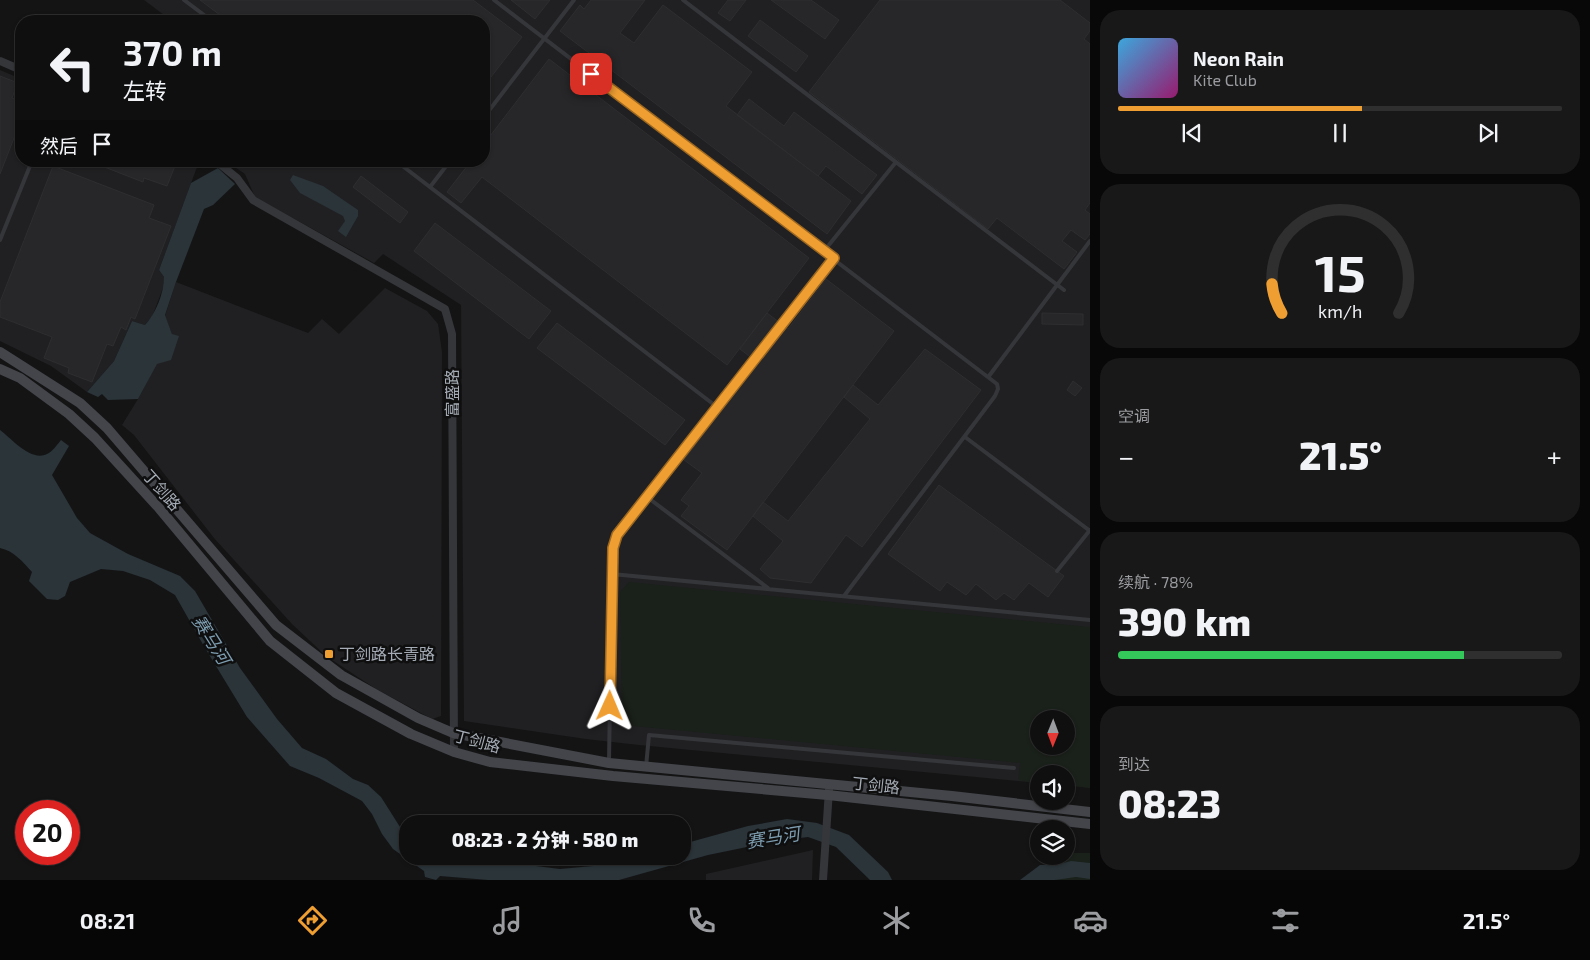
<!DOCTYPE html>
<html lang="zh">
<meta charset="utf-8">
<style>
:root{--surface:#0f0f10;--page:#181819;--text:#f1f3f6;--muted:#9b9c9f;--line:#2f2f30;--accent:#ef9e32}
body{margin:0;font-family:"Exo 2","Noto Sans SC",sans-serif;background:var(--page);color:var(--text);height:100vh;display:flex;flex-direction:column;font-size:19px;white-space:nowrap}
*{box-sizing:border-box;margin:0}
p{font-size:16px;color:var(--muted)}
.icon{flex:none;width:28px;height:28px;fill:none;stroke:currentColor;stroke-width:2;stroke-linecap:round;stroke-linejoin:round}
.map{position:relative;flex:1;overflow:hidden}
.panel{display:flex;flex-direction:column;gap:10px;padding:10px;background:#080809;width:500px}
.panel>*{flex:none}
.hud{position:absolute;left:15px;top:15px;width:475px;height:152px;border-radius:20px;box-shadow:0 1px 4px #0004,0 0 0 1px var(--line);background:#0f0f10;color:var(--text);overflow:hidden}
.needle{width:32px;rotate:181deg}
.buttons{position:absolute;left:1030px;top:710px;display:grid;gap:10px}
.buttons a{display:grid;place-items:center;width:45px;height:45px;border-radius:50%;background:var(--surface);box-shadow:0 1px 4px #0004,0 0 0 1px var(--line);font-size:25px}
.speed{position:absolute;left:15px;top:800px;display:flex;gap:10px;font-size:25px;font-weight:700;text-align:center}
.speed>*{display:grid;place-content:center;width:65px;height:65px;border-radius:50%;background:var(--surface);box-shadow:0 1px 4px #0004,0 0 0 1px var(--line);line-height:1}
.speed .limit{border:8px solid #d22;background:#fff;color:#111}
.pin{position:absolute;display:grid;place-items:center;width:42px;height:42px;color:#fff;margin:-21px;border-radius:10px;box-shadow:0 2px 8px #0006}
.me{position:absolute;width:55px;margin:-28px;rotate:1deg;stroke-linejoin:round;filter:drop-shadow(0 0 4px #0008)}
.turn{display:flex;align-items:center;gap:18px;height:105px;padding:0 25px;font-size:22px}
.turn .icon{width:65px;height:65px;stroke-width:2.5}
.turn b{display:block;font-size:35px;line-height:42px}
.then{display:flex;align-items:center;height:48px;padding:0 25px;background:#0003;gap:10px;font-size:19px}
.big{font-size:38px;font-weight:800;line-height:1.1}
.panel .card{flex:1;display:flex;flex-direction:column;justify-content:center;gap:8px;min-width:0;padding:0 18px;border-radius:20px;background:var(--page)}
.panel .dial{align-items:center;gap:0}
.dial svg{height:130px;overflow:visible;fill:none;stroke:var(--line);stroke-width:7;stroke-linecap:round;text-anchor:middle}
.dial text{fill:var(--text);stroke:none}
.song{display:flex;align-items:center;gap:15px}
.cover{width:60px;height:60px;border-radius:8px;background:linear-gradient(135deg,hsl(200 70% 55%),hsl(320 70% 35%))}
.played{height:5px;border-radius:2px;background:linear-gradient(90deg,var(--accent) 55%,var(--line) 55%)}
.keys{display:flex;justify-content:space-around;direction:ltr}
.heat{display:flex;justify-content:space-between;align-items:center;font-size:28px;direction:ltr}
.charge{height:8px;border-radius:4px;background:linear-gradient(90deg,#34c759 78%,var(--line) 0)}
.trip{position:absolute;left:399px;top:815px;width:292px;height:50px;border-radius:20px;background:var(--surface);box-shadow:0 1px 4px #0004,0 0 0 1px var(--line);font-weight:800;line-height:50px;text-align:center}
.menu{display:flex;height:80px;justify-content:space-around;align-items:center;background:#060606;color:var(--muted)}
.menu .icon{width:35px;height:35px}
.menu .selected{color:var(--accent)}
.menu b{font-size:22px;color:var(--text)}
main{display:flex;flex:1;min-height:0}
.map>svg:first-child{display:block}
.built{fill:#202022;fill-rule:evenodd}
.green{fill:#1a201a;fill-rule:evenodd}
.water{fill:#2a3439}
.building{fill:#272729;stroke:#2e2e31}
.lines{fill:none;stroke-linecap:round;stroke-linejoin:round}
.service{stroke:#35363a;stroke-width:4}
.minor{stroke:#35363a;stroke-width:8}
.secondary{stroke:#43454a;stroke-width:10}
.route-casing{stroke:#9b6720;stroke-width:12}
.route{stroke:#ef9e32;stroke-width:9}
.poi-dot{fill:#ef9e32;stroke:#0f0f10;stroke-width:2}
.labels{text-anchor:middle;stroke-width:5;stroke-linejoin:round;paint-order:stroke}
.street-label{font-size:16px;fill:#a5acb5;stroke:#0f0f10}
.poi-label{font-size:16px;fill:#a5acb5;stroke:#0f0f10;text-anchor:start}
.water-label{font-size:18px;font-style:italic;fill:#7d9db0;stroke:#0f0f10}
</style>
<main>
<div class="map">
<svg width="1090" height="880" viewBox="0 0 1090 880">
<rect width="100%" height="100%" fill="#141415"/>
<path class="built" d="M144 0H1090V788L1066 785V774H1039V783L639 745 586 739 464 721 461 305 383 254 374 263 255 197 245 174 226 161H484V21H172ZM1039 719H1066V746H1039Z
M0 70 21 79V161H203L197 167 159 270 164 277V285L152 317 145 325 132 321 114 361 87 392 51 366 0 341Z
M176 282 308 333 322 319 339 334 385 288 427 311 438 324 442 352 441 716 432 719 376 689 326 656 292 624 214 538 134 435 122 425 138 399 172 334 165 316Z
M813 850 812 880H706V874Z"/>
<path class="green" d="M629 582 1090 627V788L1066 785V774H1039V783L1018 780 1020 763 622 725 620 592ZM1039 719H1066V746H1039Z
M1066 853H1090V880H1052L1049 856H1066Z"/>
<path class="water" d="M218 168 235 184 213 205 204 209 176 282 165 315 172 334 179 336 171 360 157 364 138 399 108 400 102 394 98 397 87 392 114 361 132 321 145 325C156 313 164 293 164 277L159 270 191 183Z
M293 175 323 186 358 210V216L346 237 338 231 345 221 343 216 300 193 290 180Z
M0 430C12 439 31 462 47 454 52 452 57 445 61 440L69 446 52 475 77 518 90 533 128 554 180 576 195 591 240 668 277 719 302 748 326 759 353 779 368 785 381 797 407 838 408 856H441L472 863 503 862 560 869 604 865 636 856H682L683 844 748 826 787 819 817 823 849 835 888 872 892 880H870L836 847 808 837 776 841 708 855 619 880H488L440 876 436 880 425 877 424 871 393 849 382 834 372 814 362 801 319 778 290 766 247 717 205 648 175 595 150 580 123 571 101 569 70 582 65 596 58 600 47 599 29 581 32 572C23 562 14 551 0 548Z
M1071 861 1090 863V879L1076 877 1055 880H1020L1040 865H1056Z"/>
<path class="building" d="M200 0H473L522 37 484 86V21H228Z
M511 0H550L535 19Z
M591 0H645L620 33 634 43 663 5 752 72 726 106 851 201 827 234 560 31 580 5 584 9Z
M728 0H746L730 21 718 13Z
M771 0H811L839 20 825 39Z
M880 0H1060L1090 23V31L1084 39 1090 44V203L1085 210 1090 214V234L1085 240 1071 230 1062 241 1077 252 1064 269 997 218 988 229 809 92Z
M760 20 808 56 796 72 748 36Z
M549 59 809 258 727 365 482 177 461 203 447 192 471 161H484V144Z
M0 76 18 83 12 98 21 102V120L0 174Z
M749 99 784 126 794 112 877 175 862 194 826 166 818 176 737 115Z
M89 161H177L167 186 144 178 143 182Z
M411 161H426L420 168Z
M53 166 154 205 149 218 171 226 135 319 131 317 126 330 121 327 113 346 107 344 92 382 68 373 69 368 44 358 52 337 0 317V302Z
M361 176 408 212 400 223 353 187Z
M435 223 551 311 529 339 414 251Z
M826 279 894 331 727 550 681 516 689 506 681 500 702 473 684 460 758 363 740 349 767 313 788 329Z
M1042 313 1083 314V325L1042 324Z
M557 323 685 420 665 445 537 348Z
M925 349 981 390 862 547 846 535 811 583 770 578 760 569 783 541 753 516 763 502 788 521 870 419 844 397 853 385 878 405Z
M1073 381 1082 388 1075 396 1067 390Z
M939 485 1064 576 1048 597 1029 583 1014 600 1004 593 996 600 976 584 966 595 947 582 940 591 888 554Z"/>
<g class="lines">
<path class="service" d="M184 0 212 21
M494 0 997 384 998 389 995 396 844 596
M683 0 1064 290
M484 117 574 0
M396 161 717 407
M430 187 450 161
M0 240 32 161
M824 251 896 162
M989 376 1090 241
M965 437 1090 531
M647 497 768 588
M1057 571 1090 530
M612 574 1090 620
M609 761 612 574 613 548 617 535 834 258
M646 767 649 735 1014 768"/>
<path class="minor" d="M0 61 21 70
M216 161 237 178 253 200 445 309 452 334 454 752
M823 880 829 790"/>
<path class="secondary" d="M0 352 80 403 107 428 276 625 341 675 418 718 453 733 609 763 952 796 1090 812
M0 369 20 378 69 414 95 438 159 508 270 641 336 693 411 734 454 752 490 762 613 776 828 795 1090 824"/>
</g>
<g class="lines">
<g class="route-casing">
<path id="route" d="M591 74 834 258 617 535 613 548 610 706"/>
</g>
<use href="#route" class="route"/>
</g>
<rect class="poi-dot" x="324" y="649" width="10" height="10" rx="2.5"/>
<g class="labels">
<g class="street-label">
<text transform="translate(452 393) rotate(-90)" y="6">富盛路</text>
<text transform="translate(162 490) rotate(49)" y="6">丁剑路</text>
<text transform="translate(477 741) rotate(15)" y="6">丁剑路</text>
<text transform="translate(876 785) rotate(6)" y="6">丁剑路</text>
</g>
<g class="poi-label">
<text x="339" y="660">丁剑路长青路</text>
</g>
<g class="water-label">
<text transform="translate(211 640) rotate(58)" y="6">赛马河</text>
<text transform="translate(773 838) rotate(-9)" y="6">赛马河</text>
</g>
</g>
</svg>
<div class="buttons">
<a><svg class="needle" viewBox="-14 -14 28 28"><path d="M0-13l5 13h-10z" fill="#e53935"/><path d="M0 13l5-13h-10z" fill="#9b9c9f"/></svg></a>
<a><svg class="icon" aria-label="sound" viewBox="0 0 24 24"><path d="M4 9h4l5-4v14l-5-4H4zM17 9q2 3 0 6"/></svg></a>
<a><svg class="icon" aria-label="layers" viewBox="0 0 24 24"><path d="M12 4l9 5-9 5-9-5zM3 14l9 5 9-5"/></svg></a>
</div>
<div class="speed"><div class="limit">20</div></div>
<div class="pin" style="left:591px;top:74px;background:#d93025"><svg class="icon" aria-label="arrive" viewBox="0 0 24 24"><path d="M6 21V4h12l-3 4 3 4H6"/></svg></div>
<svg class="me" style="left:610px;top:706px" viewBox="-20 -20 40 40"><path d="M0-17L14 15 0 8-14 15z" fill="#ef9e32" stroke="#fff" stroke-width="4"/></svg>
<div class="trip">08:23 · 2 分钟 · 580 m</div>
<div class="hud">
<div class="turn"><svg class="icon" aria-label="left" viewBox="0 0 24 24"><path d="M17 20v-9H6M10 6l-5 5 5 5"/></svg><div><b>370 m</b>左转</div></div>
<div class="then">然后<svg class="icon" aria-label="arrive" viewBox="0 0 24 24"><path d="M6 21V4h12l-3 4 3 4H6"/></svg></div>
</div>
</div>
<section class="panel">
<div class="card">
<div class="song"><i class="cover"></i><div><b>Neon Rain</b><p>Kite Club</p></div></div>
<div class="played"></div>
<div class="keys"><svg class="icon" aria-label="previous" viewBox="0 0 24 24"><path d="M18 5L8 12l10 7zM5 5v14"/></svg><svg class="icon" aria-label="pause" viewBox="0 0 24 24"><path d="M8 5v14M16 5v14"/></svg><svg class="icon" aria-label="next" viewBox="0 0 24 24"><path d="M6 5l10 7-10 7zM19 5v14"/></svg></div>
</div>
<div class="card dial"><svg viewBox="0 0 100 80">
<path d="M14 69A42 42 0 1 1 86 69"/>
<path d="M14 69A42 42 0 0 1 8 51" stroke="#ef9e32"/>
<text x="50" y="56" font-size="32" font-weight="700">15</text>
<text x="50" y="72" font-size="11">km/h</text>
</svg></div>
<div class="card"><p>空调</p>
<div class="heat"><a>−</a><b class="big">21.5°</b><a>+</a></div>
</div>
<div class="card"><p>续航 · 78%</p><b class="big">390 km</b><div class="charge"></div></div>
<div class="card"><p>到达</p><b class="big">08:23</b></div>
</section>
</main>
<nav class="menu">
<b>08:21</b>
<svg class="icon selected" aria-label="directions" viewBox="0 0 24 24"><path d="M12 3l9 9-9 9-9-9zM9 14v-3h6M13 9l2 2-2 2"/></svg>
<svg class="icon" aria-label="music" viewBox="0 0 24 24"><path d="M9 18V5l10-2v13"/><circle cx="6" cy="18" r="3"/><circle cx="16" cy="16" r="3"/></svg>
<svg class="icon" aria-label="phone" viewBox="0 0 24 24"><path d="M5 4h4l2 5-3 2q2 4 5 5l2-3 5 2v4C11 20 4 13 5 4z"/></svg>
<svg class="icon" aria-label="climate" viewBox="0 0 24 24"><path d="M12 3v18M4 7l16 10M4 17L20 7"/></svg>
<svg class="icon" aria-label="car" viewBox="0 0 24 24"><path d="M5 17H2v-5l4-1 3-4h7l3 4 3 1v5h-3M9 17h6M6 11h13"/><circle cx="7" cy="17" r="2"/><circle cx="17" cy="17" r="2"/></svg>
<svg class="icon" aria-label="filters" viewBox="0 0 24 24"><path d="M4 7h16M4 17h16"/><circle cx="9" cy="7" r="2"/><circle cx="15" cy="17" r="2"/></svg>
<b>21.5°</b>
</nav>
